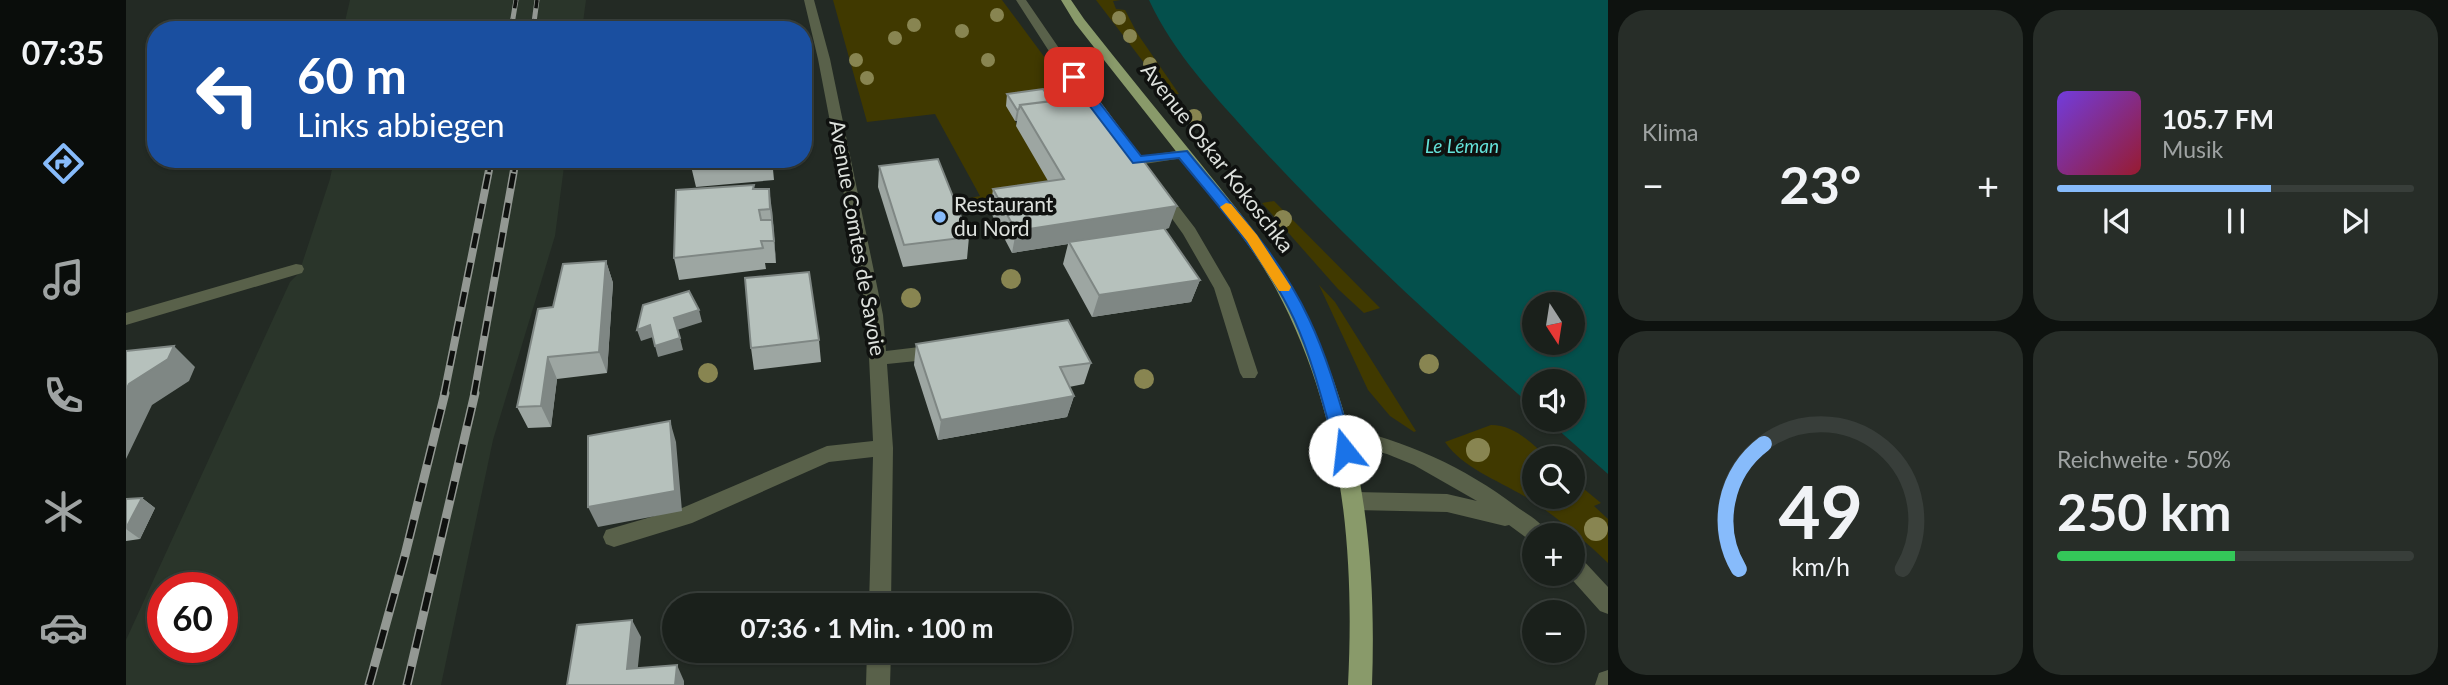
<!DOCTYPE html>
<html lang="de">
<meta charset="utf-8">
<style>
:root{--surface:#1a201b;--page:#272d28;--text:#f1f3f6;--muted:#9fa3a3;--line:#383e3a;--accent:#87bbfb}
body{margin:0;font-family:Lato,sans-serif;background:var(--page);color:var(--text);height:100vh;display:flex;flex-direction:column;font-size:26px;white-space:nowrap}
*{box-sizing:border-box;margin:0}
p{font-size:23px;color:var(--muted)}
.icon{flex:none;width:38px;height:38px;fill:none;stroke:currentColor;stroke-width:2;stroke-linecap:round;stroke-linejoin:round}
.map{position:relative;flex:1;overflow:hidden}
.drawer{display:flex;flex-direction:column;gap:10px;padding:10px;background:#0e120f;width:840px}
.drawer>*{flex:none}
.hud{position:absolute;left:21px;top:21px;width:665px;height:147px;border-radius:28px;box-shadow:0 2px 5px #0004,0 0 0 2px var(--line);background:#1a4fa0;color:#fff;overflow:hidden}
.needle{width:46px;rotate:168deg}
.buttons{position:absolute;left:1396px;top:292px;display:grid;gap:14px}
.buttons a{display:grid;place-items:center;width:63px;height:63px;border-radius:50%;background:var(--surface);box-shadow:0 2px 5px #0004,0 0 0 2px var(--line);font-size:35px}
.speed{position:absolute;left:21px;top:572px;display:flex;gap:14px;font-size:35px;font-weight:700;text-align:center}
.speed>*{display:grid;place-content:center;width:91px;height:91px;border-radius:50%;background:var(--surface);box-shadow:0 2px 5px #0004,0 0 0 2px var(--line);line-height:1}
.speed .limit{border:10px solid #d22;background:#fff;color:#111}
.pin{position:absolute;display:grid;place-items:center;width:60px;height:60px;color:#fff;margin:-30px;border-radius:14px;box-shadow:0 4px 10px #0006}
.me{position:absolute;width:77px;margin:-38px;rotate:344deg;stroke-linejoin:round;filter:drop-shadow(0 0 5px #0008)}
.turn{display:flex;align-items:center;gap:24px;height:147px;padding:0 35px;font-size:32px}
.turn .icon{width:91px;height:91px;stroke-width:2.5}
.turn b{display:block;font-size:49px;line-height:60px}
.big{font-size:52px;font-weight:700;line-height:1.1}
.drawer .tile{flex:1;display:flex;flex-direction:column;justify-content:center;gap:10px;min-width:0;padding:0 24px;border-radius:28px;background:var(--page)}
.drawer .dial{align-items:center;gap:0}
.dial svg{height:182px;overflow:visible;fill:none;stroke:var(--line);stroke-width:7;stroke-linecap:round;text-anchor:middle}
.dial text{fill:var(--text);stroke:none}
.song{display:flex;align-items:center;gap:21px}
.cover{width:84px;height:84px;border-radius:10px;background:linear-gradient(135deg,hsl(260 70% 55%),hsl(350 70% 35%))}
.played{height:7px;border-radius:4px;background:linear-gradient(90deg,var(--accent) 60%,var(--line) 60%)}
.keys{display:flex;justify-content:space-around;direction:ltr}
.heat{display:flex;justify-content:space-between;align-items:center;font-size:38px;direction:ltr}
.charge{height:10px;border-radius:5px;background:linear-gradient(90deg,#34c759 50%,var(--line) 0)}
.drawer .tiles{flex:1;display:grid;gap:10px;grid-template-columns:repeat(2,1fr)}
.trip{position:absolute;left:536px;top:593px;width:410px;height:70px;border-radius:35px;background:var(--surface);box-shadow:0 2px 5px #0004,0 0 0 2px var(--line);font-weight:700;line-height:70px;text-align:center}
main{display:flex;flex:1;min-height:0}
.menu{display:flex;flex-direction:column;width:126px;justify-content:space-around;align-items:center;background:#0a0d0b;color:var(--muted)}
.menu .icon{width:49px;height:49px}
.menu .selected{color:var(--accent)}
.menu b{font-size:32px;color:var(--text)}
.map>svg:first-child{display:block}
.built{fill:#2a352a;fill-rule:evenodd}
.green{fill:#403900}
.water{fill:#04504c;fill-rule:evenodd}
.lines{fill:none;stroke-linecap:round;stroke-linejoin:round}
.minor{fill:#59614a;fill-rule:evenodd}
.major{fill:#899a6a;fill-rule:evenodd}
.rail-far2-casing{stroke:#939893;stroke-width:5}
.rail-far1-casing{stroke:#939893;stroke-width:8}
.rail-casing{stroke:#939893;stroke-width:9}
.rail-far2{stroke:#0f110f;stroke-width:3.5;stroke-dasharray:11;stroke-linecap:butt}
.rail-far1{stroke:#0f110f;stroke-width:5;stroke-dasharray:15;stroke-linecap:butt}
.rail{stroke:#0f110f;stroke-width:6;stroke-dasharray:19;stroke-linecap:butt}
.tree{fill:#888551}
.wall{fill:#9da6a2}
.shaded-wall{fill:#7f8784}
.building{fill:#b6c1bc;stroke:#7f8784;stroke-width:2}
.route{fill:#1a73e8;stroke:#114b97;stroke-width:2}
.slow{fill:#f59e0b}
.poi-dot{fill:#87bbfb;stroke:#0f110f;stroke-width:2.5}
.labels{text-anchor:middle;stroke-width:7;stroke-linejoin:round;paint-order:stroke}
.far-water-label{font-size:19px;font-style:italic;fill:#64e2d9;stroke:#0f110f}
.street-label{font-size:21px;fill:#dde1dd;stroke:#0f110f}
.poi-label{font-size:21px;fill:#dde1dd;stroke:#0f110f;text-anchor:start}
</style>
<main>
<nav class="menu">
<b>07:35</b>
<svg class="icon selected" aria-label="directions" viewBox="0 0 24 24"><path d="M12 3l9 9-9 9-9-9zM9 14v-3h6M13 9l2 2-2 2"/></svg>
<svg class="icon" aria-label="music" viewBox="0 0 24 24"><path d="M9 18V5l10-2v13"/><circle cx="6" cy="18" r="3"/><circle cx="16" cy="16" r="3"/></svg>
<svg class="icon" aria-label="phone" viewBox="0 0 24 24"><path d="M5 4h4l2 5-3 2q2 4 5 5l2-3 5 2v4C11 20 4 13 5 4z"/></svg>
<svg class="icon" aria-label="climate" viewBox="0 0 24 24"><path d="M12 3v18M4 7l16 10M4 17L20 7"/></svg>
<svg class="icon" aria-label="car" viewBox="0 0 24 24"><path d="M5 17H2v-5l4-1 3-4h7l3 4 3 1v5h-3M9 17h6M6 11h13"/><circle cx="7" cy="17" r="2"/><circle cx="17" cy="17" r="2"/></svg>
</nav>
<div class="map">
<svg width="1482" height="685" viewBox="0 0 1482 685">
<rect width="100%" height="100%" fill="#232a24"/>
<path class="built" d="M224 0H460L456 30H217Z
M208 159H439L429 236 367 440 315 685H0V640L164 282 173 273 204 179ZM37 588H96V648H37Z"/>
<path class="green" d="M707 0H876L948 97 915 101 889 121 933 200 864 211 843 198 854 196 809 114 741 122Z
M970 0H995L987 1 990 9 999 10 1011 33 1053 94 1045 95 1035 85Z
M1148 201 1254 308 1238 313 1212 289 1136 203Z
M1193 285 1209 302 1290 431 1288 432 1264 416 1242 390Z
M1365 425C1389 425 1405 443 1422 458H1409V497H1447V480L1475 503 1468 506 1482 519V563C1456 538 1429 515 1398 496 1371 480 1337 468 1319 442Z"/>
<path class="water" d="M1023 0H1482V474L1421 420H1447V382H1409V409C1311 323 1216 236 1128 140 1089 96 1048 54 1023 0ZM1409 304H1447V343H1409Z"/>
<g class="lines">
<path class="minor" d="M678 0H688L704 59 757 315 760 351 810 345 816 347 819 352 816 357 810 359 761 364 767 448 765 606H743L747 457 703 462 566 523 488 547 480 544 477 537 480 530 556 508 701 446 747 441 741 315 692 59Z
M890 0H900L937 54 983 114 981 117H971L928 59Z
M1001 143 1006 144 1016 156 1057 150 1064 154 1057 158 1012 165 1007 164 994 147Z
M1034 187 1039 189 1069 228 1104 288 1132 373 1129 378H1117L1114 373 1088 288 1057 234 1027 192Z
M170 264 176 265 178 269 176 273 0 325V313Z
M1214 426C1280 441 1337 466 1391 507 1402 515 1418 523 1423 536H1409V544L1383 525 1379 526 1321 512 1229 510 1222 507 1219 501 1222 495 1229 492 1321 494 1351 501 1288 465 1261 454 1207 440 1204 434 1207 428Z
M1447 555 1455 558 1482 587V614L1474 611 1441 574H1447Z
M741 651H765L764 685H740Z
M1482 670V685H1469L1473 673Z"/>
<path class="major" d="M935 0H945L958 19C996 67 1035 115 1074 163 1106 203 1139 242 1165 287 1235 409 1251 547 1246 685H1222C1229 548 1216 412 1150 289 1127 247 1096 211 1067 173 1028 123 988 73 949 23Z"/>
<g class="rail-far2-casing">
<path id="rail-far2" d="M385 30 390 0
M407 30 411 0
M363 172 365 159
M388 172 390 159"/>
</g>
<g class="rail-far1-casing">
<path id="rail-far1" d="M318 395 363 170
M348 395 388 170"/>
</g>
<g class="rail-casing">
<path id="rail" d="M243 685 279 555 319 393
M281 685 349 393"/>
</g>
<use href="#rail-far2" class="rail-far2"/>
<use href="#rail-far1" class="rail-far1"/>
<use href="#rail" class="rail"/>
</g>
<g class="tree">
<circle cx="871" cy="15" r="7"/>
<circle cx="993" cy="18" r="7"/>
<circle cx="788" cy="25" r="7"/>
<circle cx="836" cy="31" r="7"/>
<circle cx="1004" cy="36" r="7"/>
<circle cx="769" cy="38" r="7"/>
<circle cx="730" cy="60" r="7"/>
<circle cx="862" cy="60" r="7"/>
<circle cx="1024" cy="64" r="7"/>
<circle cx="741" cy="78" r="7"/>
<circle cx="1068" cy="117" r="8"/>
<circle cx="1157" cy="219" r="9"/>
<circle cx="885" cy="279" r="10"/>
<circle cx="785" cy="298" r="10"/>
<circle cx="1303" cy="364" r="10"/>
<circle cx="582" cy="373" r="10"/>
<circle cx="1018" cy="379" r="10"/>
<circle cx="1352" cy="450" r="12"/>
<circle cx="1470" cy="529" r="12"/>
</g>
<path class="wall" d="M881 94 925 101 1043 228 1039 229 1074 280 1065 302 966 317 937 264 942 244 886 253 864 211 867 189 922 181 890 126 891 121H889L880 106Z
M565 159H646L648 180 570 187 565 166Z
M753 166 843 237 841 259 777 267 752 187Z
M628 185V189L646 210 650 263H639L640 269 553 280 548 258Z
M480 261 487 283 481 373 431 379 425 427 402 428 391 407 427 307Z
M693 340 695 362 628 370 625 348Z
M790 344 965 363 958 384 943 387 948 396 941 417 812 440 788 365Z
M16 498 29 508 14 539 0 541V499Z"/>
<path class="shaded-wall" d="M893 109 891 121H889L891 110Z
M643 189 646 210 650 263 644 209Z
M1051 206 1043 228 944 244 943 242 942 244 886 253 890 231Z
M480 261 487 283 481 373 473 352Z
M1074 280 1065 302 966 317 973 295Z
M573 310 576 322 551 330 548 318Z
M524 325 527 337 515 341 511 330Z
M554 338 557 350 532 357 529 346Z
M48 346 69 367 63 381 26 405 0 459V390L3 384Z
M422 357 431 379 425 427 415 406Z
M948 396 941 417 812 440 815 420Z
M544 421 550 442 556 511 472 527 462 507Z
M16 498 29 508 14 539 0 529Z
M506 620 515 637 510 685 501 669Z
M551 665 558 681V685H549Z"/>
<path class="building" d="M917 89 925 101 894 105 893 109 891 110 881 94Z
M969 96 1051 206 890 231 867 189 938 179 894 105Z
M565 159H640L565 166Z
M812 159 843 237 778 245 753 166Z
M628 185 627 189H643L644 209 633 210 635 220H646L648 241H635L637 248 548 258 550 190Z
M1038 228 1074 280 973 295 943 242Z
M480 261 473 352 422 357 415 406 391 407 412 309 427 307 437 264Z
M683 272 693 340 625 348 619 278Z
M563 291 573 310 548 318 554 338 529 346 524 325 511 330 517 305Z
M942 320 965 363 934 367 948 396 815 420 790 344Z
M48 346 42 359 3 384 0 390V351Z
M544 421 549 491 462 507V436Z
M16 498 0 528V499Z
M506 620 501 669 551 665 549 685H441L451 625Z"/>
<path class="route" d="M944 75H952L1015 156 1061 151C1105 205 1154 256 1183 319 1203 361 1215 407 1228 451L1225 456 1219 458 1213 456 1210 451C1198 407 1187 361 1168 319 1140 259 1095 209 1053 158L1007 163 944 80Z"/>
<path class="slow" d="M1100 203 1105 204 1131 235 1165 287 1163 291H1153L1121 241 1094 207Z"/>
<circle class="poi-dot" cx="814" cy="217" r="7"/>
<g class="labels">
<g class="far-water-label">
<text x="1336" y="153">Le Léman</text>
</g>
<g class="street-label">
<text transform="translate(1091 158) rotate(52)" y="7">Avenue Oskar Kokoschka</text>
<text transform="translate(731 238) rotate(80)" y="7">Avenue Comtes de Savoie</text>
</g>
<g class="poi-label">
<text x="828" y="212">Restaurant<tspan x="828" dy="24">du Nord</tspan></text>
</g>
</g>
</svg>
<div class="buttons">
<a><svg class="needle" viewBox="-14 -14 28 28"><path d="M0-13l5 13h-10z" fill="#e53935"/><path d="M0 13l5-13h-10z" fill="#9fa3a3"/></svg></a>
<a><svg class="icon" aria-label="sound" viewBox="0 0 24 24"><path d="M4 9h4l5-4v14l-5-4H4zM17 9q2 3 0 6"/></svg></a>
<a><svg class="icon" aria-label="search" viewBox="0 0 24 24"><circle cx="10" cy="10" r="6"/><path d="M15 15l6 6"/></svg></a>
<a>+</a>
<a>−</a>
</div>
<div class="speed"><div class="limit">60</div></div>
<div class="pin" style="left:948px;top:77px;background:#d93025"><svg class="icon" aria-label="arrive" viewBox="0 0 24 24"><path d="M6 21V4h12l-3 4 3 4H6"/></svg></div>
<svg class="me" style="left:1219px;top:451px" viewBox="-20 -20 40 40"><circle r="19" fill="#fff"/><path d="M0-13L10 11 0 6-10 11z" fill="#1a73e8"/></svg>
<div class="trip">07:36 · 1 Min. · 100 m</div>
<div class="hud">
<div class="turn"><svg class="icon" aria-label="left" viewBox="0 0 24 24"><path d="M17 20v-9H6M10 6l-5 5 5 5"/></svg><div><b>60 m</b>Links abbiegen</div></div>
</div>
</div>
<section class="drawer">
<div class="tiles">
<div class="tile"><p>Klima</p>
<div class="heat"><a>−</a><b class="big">23°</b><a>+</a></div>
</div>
<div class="tile">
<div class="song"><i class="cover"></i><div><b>105.7 FM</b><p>Musik</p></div></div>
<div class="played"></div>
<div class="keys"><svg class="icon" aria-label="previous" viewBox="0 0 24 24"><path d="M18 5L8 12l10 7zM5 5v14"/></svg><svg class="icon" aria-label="pause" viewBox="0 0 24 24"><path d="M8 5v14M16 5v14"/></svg><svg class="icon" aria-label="next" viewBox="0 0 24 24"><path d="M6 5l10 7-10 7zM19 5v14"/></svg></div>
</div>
<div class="tile dial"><svg viewBox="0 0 100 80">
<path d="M14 69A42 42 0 1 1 86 69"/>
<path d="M14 69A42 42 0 0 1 25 14" stroke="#87bbfb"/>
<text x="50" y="56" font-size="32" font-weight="700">49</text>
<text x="50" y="72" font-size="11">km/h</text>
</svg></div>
<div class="tile"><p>Reichweite · 50%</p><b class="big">250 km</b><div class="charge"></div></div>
</div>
</section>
</main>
